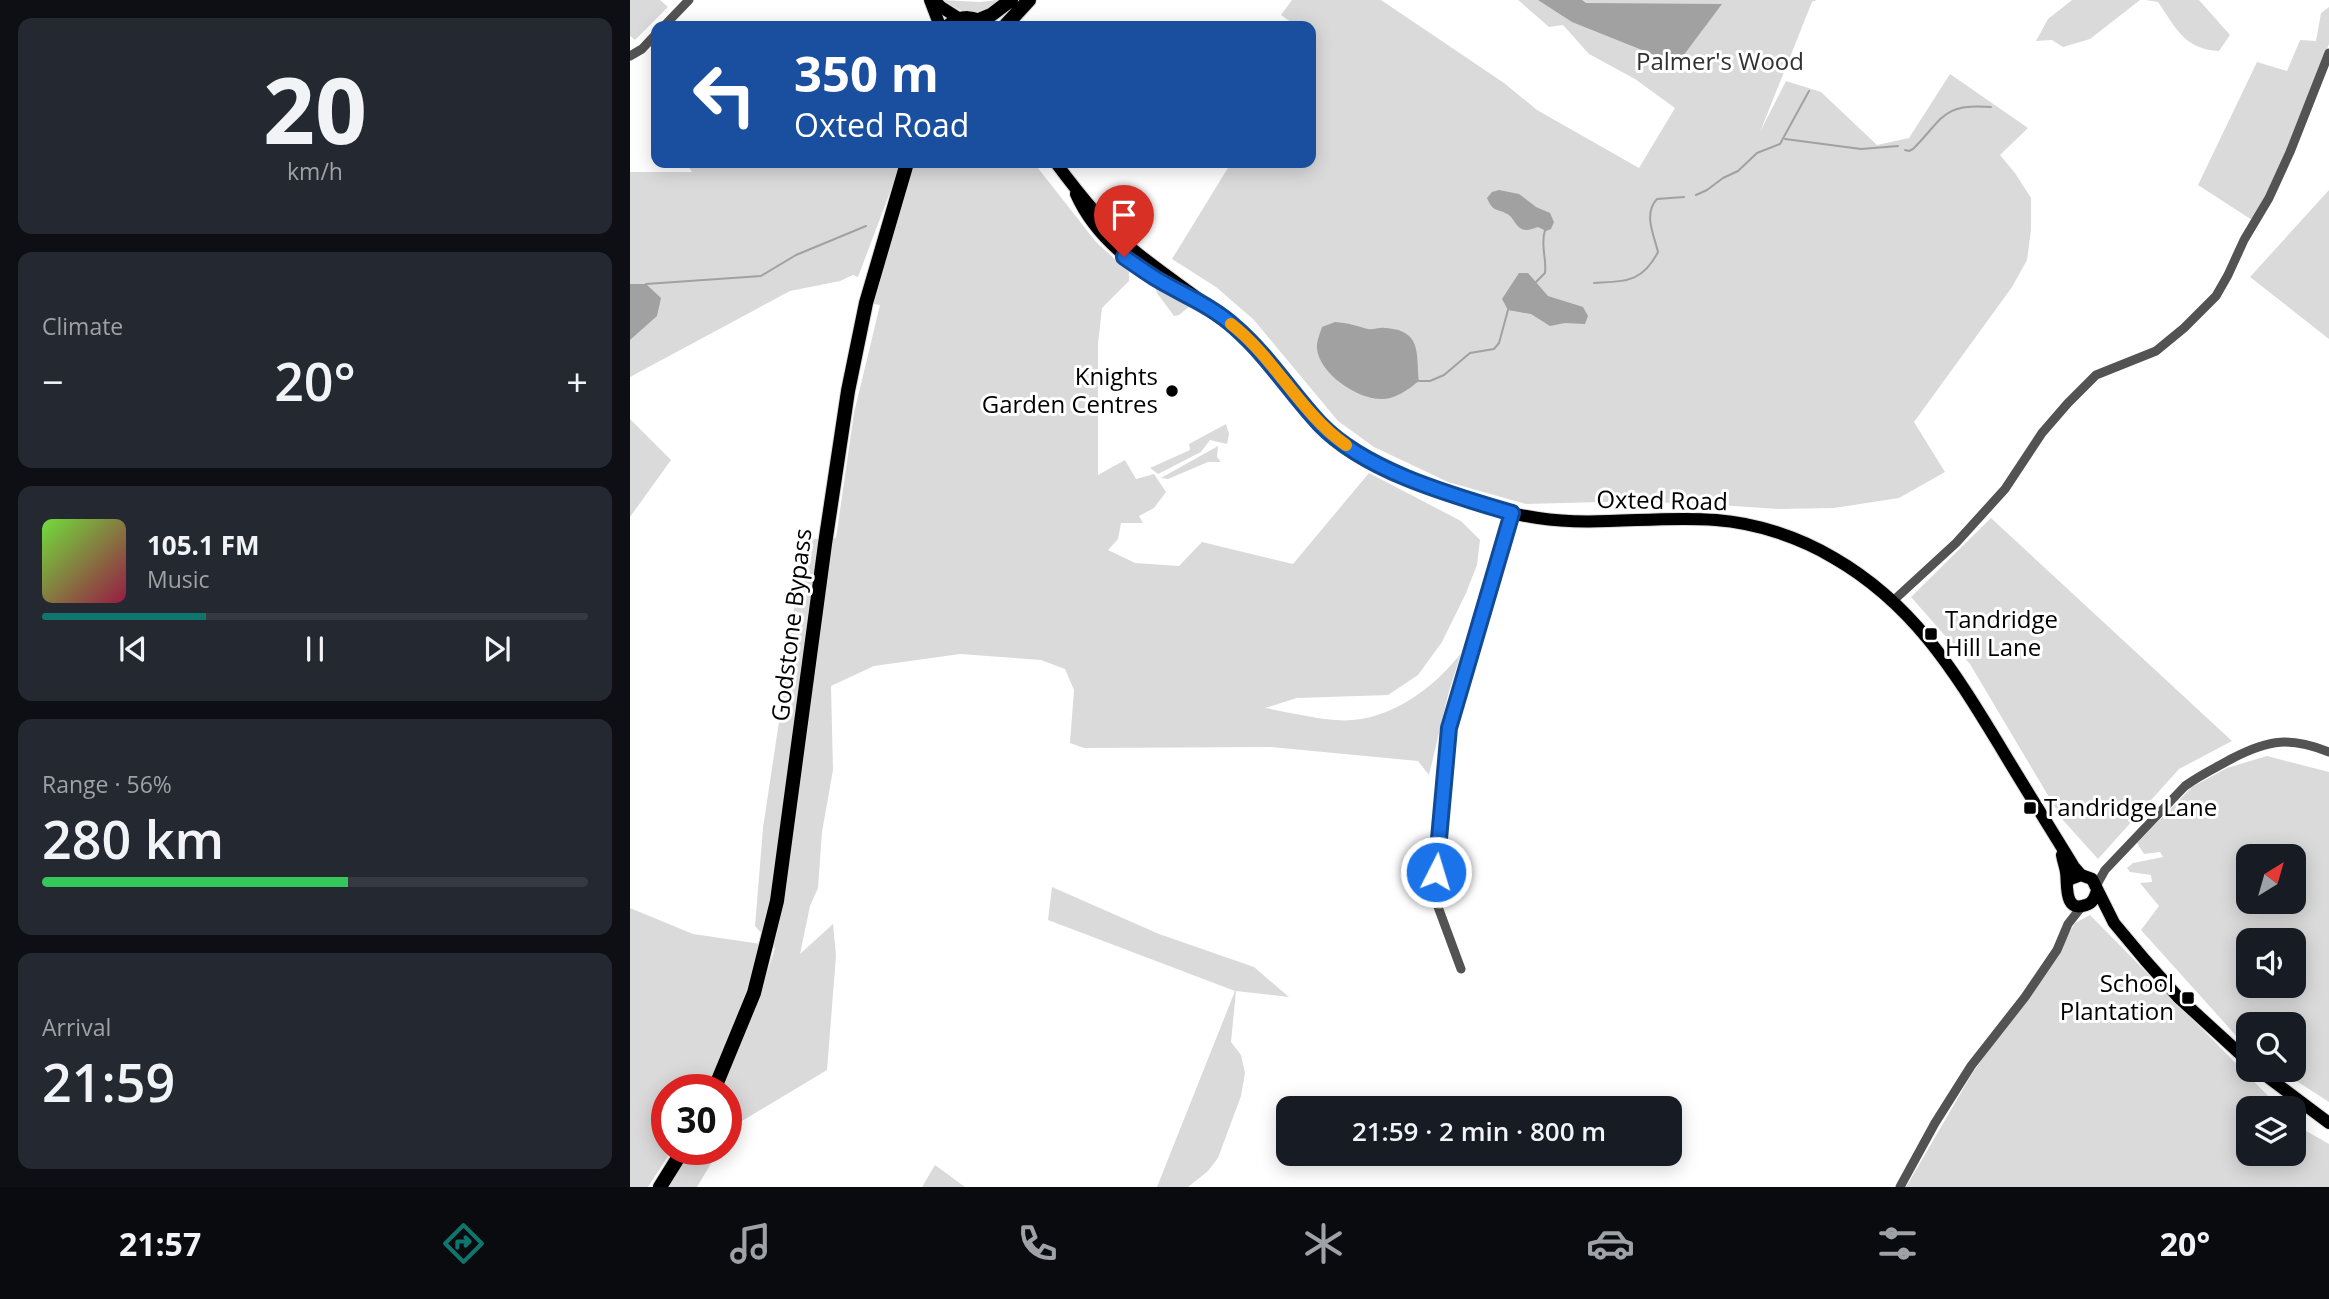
<!DOCTYPE html>
<meta charset="utf-8">
<style>
:root{--surface:#171b24;--page:#242831;--text:#f1f3f6;--muted:#9ea1a6;--line:#363941;--accent:#0f766e}
body{margin:0;font-family:"Open Sans",sans-serif;background:var(--page);color:var(--text);height:100vh;display:flex;flex-direction:column;font-size:26px;white-space:nowrap}
*{box-sizing:border-box;margin:0}
p{font-size:23px;color:var(--muted)}
.icon{flex:none;width:38px;height:38px;fill:none;stroke:currentColor;stroke-width:2;stroke-linecap:round;stroke-linejoin:round}
.map{position:relative;flex:1;overflow:hidden}
.side{display:flex;flex-direction:column;gap:18px;padding:18px;background:#0d0f14;width:630px}
.side>*{flex:none}
.hud{position:absolute;left:21px;top:21px;width:665px;height:147px;border-radius:14px;box-shadow:0 4px 18px #0003;background:#1a4fa0;color:#fff;overflow:hidden}
.needle{width:46px;rotate:37deg}
.tools{position:absolute;left:1606px;top:844px;display:grid;gap:14px}
.tools a{display:grid;place-items:center;width:70px;height:70px;border-radius:14px;background:var(--surface);box-shadow:0 4px 18px #0003;font-size:35px}
.speed{position:absolute;left:21px;top:1074px;display:flex;gap:14px;font-size:35px;font-weight:700;text-align:center}
.speed>*{display:grid;place-content:center;width:91px;height:91px;border-radius:50%;background:var(--surface);box-shadow:0 4px 18px #0003;line-height:1}
.speed .limit{border:10px solid #d22;background:#fff;color:#111}
.pin{position:absolute;display:grid;place-items:center;width:60px;height:60px;color:#fff;margin:-72px -30px;border-radius:50% 50% 50% 0;rotate:-45deg;box-shadow:0 0 7px #0007}
.pin .icon{rotate:45deg}
.me{position:absolute;width:77px;margin:-38px;rotate:5deg;stroke-linejoin:round;filter:drop-shadow(0 0 5px #0008)}
.turn{display:flex;align-items:center;gap:24px;height:147px;padding:0 28px;font-size:32px}
.turn .icon{width:91px;height:91px;stroke-width:2.5}
.turn b{display:block;font-size:49px;line-height:60px}
.big{font-size:52px;font-weight:600;line-height:1.1}
.side .tile{flex:1;display:flex;flex-direction:column;justify-content:center;gap:10px;min-width:0;padding:0 24px;border-radius:14px;background:var(--page)}
.side .dial{align-items:center;gap:0}
.dial b{font-size:91px;line-height:1}
.song{display:flex;align-items:center;gap:21px}
.cover{width:84px;height:84px;border-radius:10px;background:linear-gradient(135deg,hsl(100 70% 55%),hsl(340 70% 35%))}
.played{height:7px;border-radius:4px;background:linear-gradient(90deg,var(--accent) 30%,var(--line) 30%)}
.keys{display:flex;justify-content:space-around;direction:ltr}
.heat{display:flex;justify-content:space-between;align-items:center;font-size:38px;direction:ltr}
.charge{height:10px;border-radius:5px;background:linear-gradient(90deg,#34c759 56%,var(--line) 0)}
.trip{position:absolute;left:646px;top:1096px;width:406px;height:70px;border-radius:14px;background:var(--surface);box-shadow:0 4px 18px #0003;font-weight:600;line-height:70px;text-align:center}
.dock{display:flex;height:112px;justify-content:space-around;align-items:center;background:#090b0e;color:var(--muted)}
.dock .icon{width:49px;height:49px}
.dock .active{color:var(--accent)}
.dock b{font-size:32px;color:var(--text)}
main{display:flex;flex:1;min-height:0}
.map>svg:first-child{display:block}
.green{fill:#dadada;fill-rule:evenodd}
.water{fill:#a1a1a1}
.lines{fill:none;stroke-linecap:round;stroke-linejoin:round}
.stream{stroke:#a1a1a1;stroke-width:2}
.major-casing{stroke:#dbdbdb;stroke-width:14}
.highway-casing{stroke:#dbdbdb;stroke-width:16}
.minor{stroke:#535353;stroke-width:9}
.major{stroke:#000;stroke-width:12}
.highway{stroke:#000;stroke-width:14}
.route-casing{stroke:#114b97;stroke-width:18}
.route{stroke:#1a73e8;stroke-width:12}
.slow{stroke:#f59e0b;stroke-width:12}
.poi-dot{fill:#000;stroke:#fff;stroke-width:2.5}
.labels{text-anchor:middle;stroke-width:6;stroke-linejoin:round;paint-order:stroke}
.park-label{font-size:24px;fill:#313131;stroke:#fff}
.poi-label{font-size:24px;fill:#000;stroke:#fff;text-anchor:end}
.street-label{font-size:24px;fill:#000;stroke:#fff}
</style>
<main>
<section class="side">
<div class="tile dial"><b>20</b><p>km/h</p></div>
<div class="tile"><p>Climate</p>
<div class="heat"><a>−</a><b class="big">20°</b><a>+</a></div>
</div>
<div class="tile">
<div class="song"><i class="cover"></i><div><b>105.1 FM</b><p>Music</p></div></div>
<div class="played"></div>
<div class="keys"><svg class="icon" aria-label="previous" viewBox="0 0 24 24"><path d="M18 5L8 12l10 7zM5 5v14"/></svg><svg class="icon" aria-label="pause" viewBox="0 0 24 24"><path d="M8 5v14M16 5v14"/></svg><svg class="icon" aria-label="next" viewBox="0 0 24 24"><path d="M6 5l10 7-10 7zM19 5v14"/></svg></div>
</div>
<div class="tile"><p>Range · 56%</p><b class="big">280 km</b><div class="charge"></div></div>
<div class="tile"><p>Arrival</p><b class="big">21:59</b></div>
</section>
<div class="map">
<svg width="1699" height="1187" viewBox="0 0 1699 1187">
<rect width="100%" height="100%" fill="#fff"/>
<path class="green" d="M0 0H30L38 7 5 40 0 36Z
M311 0 350 2 368 0C346 20 334 13 311 0Z
M662 0H751L874 83 907 110 1009 168 1045 108 1005 79 959 54 933 25 919 27 888 0H1187L1182 2 1130 132 1156 81 1191 92 1247 145 1279 138 1320 74 1398 128 1370 155 1385 173 1401 198V230L1397 260 1382 287 1284 422 1315 472 1269 498 1204 508 1148 509 1060 503 971 502 896 504 818 482 744 447 708 421 624 320 586 287 542 259 601 163H681V26H662V23L651 15Z
M1442 0H1510L1460 39 1433 47 1422 40 1406 41 1418 19Z
M1516 0H1569L1600 35 1589 51C1554 49 1546 28 1528 2Z
M1699 7V44L1664 135 1636 197 1622 220 1568 185 1627 62 1657 71 1670 40 1686 41 1691 13Z
M56 163H246V165L271 163 228 277 223 275 210 281 160 291 0 377V172H62Z
M284 163H404L466 242 499 272V281L472 308 468 344V475L495 460 506 479 524 474 536 492 524 508 509 516 513 523H491L488 539 478 550 505 563 549 566 572 542 663 564 739 473 831 521 850 540 847 565 836 593 812 642 788 675 758 695 667 698 635 708C658 712 682 718 705 720 754 725 803 690 831 653L818 695 799 775 788 761 641 747 454 748 440 743 444 690 435 669 411 660 330 654 244 666 201 686 203 770 192 832 188 888 180 906 170 954 203 924 206 956 197 1070 102 1127 96 1137V1090H91L130 995 145 948 125 926 133 828 150 715 161 620 182 539 206 538 224 413 250 305 239 303Z
M1699 190V339L1620 277Z
M524 282 573 312 572 313 560 306 549 315 544 316 527 293Z
M0 419 41 460 0 517Z
M596 424 599 434 597 444 580 440 571 452 528 474 520 468 560 450 559 444Z
M588 446 587 457 591 462H578L538 479 531 478Z
M1361 518 1602 741 1549 769 1468 859 1432 819 1340 664 1281 597Z
M1637 756 1699 772V1102L1648 1069H1664V1024H1619V1050L1511 930 1529 906 1510 883 1522 882 1521 875 1500 872 1497 868 1503 863 1533 857 1530 852 1514 854 1507 843 1562 787 1597 768ZM1619 856H1664V901H1619ZM1619 940H1664V985H1619Z
M422 887 529 934 624 967 659 997 606 991 601 1042 611 1055 615 1073 611 1096 588 1158 578 1171 558 1187H527L605 991 418 920Z
M0 908 63 934 131 944 124 970 84 1078 77 1090H37V1150H42L18 1187H0Z
M1460 915 1650 1108H1619V1153H1664V1124L1699 1144V1187H1276L1343 1072 1411 978 1445 923Z
M61 1150H89L67 1187H39Z
M305 1165 335 1187H292Z"/>
<path class="water" d="M908 0H952L956 3 1092 4 1047 64 942 22Z
M869 190 889 194 906 207 920 213 924 222 921 229 916 231 908 227C904 228 900 230 896 230 887 230 885 220 879 215 868 208 863 213 857 198L862 192Z
M889 273H898L918 296 953 307 958 316 955 324 935 323 920 326 901 314 878 310 872 299Z
M0 284H16L31 298 27 316 0 340Z
M705 322C718 323 727 326 738 329 744 330 749 327 755 328 793 330 786 355 789 381 780 388 771 395 760 398 735 405 690 376 687 349 686 343 690 333 692 327Z"/>
<g class="lines">
<path class="stream" d="M1155 139 1231 149 1268 146
M1275 150 1279 151 1283 149C1314 118 1312 103 1361 107
M1066 195 1077 190 1093 178 1108 171 1127 153 1150 144 1179 91
M905 283 915 273C917 258 910 246 915 230
M964 283C995 281 1012 283 1028 252 1024 235 1013 214 1027 199L1054 197
M16 284 131 276 166 255 236 226
M789 381H800L814 375 840 353 864 349 869 343 878 310"/>
<g class="major-casing">
<path id="major" d="M300 0 310 26
M304 0 311 7 330 19
M426 163C446 190 474 225 500 247 533 275 571 298 605 327 638 355 660 395 692 426 734 468 848 510 908 518 967 527 1027 515 1086 520 1126 523 1169 537 1204 558 1282 603 1323 669 1368 743 1393 785 1419 826 1444 867L1451 875
M446 194C466 239 506 267 548 291
M1432 855C1433 861 1435 866 1436 872 1438 884 1433 913 1456 905 1463 903 1465 897 1467 891
M1437 883 1440 879 1451 875 1462 879 1484 923 1515 960 1548 997 1619 1062
M1627 1069 1699 1123"/>
</g>
<g class="highway-casing">
<path id="highway" d="M349 20 361 15 381 0
M318 26C331 15 345 16 357 26
M375 26 399 0
M84 1090 124 993 147 901 195 544 218 391 236 303 277 163
M30 1187 53 1150"/>
</g>
<path class="minor" d="M34 26 59 0
M0 56 12 49 26 34
M1264 600 1326 543 1375 489 1412 433 1438 403 1466 375 1526 351 1554 328 1586 296 1598 275 1614 240 1639 198 1660 152 1699 53
M1466 886 1475 870 1555 786C1570 775 1587 767 1603 758 1640 739 1660 737 1699 752
M831 969 804 896 819 728 882 513
M1270 1187 1305 1123 1341 1066 1395 997 1427 950 1438 924 1453 905"/>
<use href="#major" class="major"/>
<use href="#highway" class="highway"/>
</g>
<g class="lines">
<g class="route-casing">
<path id="route" d="M494 257C504 264 514 271 525 278 553 295 581 305 606 328 638 356 661 393 690 424 735 471 821 495 882 513L819 728 806 872"/>
</g>
<use href="#route" class="route"/>
<path class="slow" d="M601 324C645 358 670 413 716 445"/>
</g>
<g class="poi-dot">
<circle cx="542" cy="391" r="7"/>
<rect x="1294" y="627" width="14" height="14" rx="3.5"/>
<rect x="1393" y="801" width="14" height="14" rx="3.5"/>
<rect x="1551" y="991" width="14" height="14" rx="3.5"/>
</g>
<g class="labels">
<g class="park-label">
<text x="1090" y="70">Palmer's Wood</text>
</g>
<g class="poi-label">
<text x="528" y="385">Knights<tspan x="528" dy="28">Garden Centres</tspan></text>
<text x="1315" y="628" text-anchor="start">Tandridge<tspan x="1315" dy="28">Hill Lane</tspan></text>
<text x="1414" y="816" text-anchor="start">Tandridge Lane</text>
<text x="1544" y="992">School<tspan x="1544" dy="28">Plantation</tspan></text>
</g>
<g class="street-label">
<text transform="translate(1032 501) rotate(1)" y="8">Oxted Road</text>
<text transform="translate(162 625) rotate(-83)" y="8">Godstone Bypass</text>
</g>
</g>
</svg>
<div class="tools">
<a><svg class="needle" viewBox="-14 -14 28 28"><path d="M0-13l5 13h-10z" fill="#e53935"/><path d="M0 13l5-13h-10z" fill="#9ea1a6"/></svg></a>
<a><svg class="icon" aria-label="sound" viewBox="0 0 24 24"><path d="M4 9h4l5-4v14l-5-4H4zM17 9q2 3 0 6"/></svg></a>
<a><svg class="icon" aria-label="search" viewBox="0 0 24 24"><circle cx="10" cy="10" r="6"/><path d="M15 15l6 6"/></svg></a>
<a><svg class="icon" aria-label="layers" viewBox="0 0 24 24"><path d="M12 4l9 5-9 5-9-5zM3 14l9 5 9-5"/></svg></a>
</div>
<div class="speed"><div class="limit">30</div></div>
<div class="pin" style="left:494px;top:257px;background:#d93025"><svg class="icon" aria-label="arrive" viewBox="0 0 24 24"><path d="M6 21V4h12l-3 4 3 4H6"/></svg></div>
<svg class="me" style="left:806px;top:872px" viewBox="-20 -20 40 40"><circle r="17" fill="#1a73e8" stroke="#fff" stroke-width="3"/><path d="M0-11L8 9 0 5-8 9z" fill="#fff"/></svg>
<div class="trip">21:59 · 2 min · 800 m</div>
<div class="hud">
<div class="turn"><svg class="icon" aria-label="left" viewBox="0 0 24 24"><path d="M17 20v-9H6M10 6l-5 5 5 5"/></svg><div><b>350 m</b>Oxted Road</div></div>
</div>
</div>
</main>
<nav class="dock">
<b>21:57</b>
<svg class="icon active" aria-label="directions" viewBox="0 0 24 24"><path d="M12 3l9 9-9 9-9-9zM9 14v-3h6M13 9l2 2-2 2"/></svg>
<svg class="icon" aria-label="music" viewBox="0 0 24 24"><path d="M9 18V5l10-2v13"/><circle cx="6" cy="18" r="3"/><circle cx="16" cy="16" r="3"/></svg>
<svg class="icon" aria-label="phone" viewBox="0 0 24 24"><path d="M5 4h4l2 5-3 2q2 4 5 5l2-3 5 2v4C11 20 4 13 5 4z"/></svg>
<svg class="icon" aria-label="climate" viewBox="0 0 24 24"><path d="M12 3v18M4 7l16 10M4 17L20 7"/></svg>
<svg class="icon" aria-label="car" viewBox="0 0 24 24"><path d="M5 17H2v-5l4-1 3-4h7l3 4 3 1v5h-3M9 17h6M6 11h13"/><circle cx="7" cy="17" r="2"/><circle cx="17" cy="17" r="2"/></svg>
<svg class="icon" aria-label="filters" viewBox="0 0 24 24"><path d="M4 7h16M4 17h16"/><circle cx="9" cy="7" r="2"/><circle cx="15" cy="17" r="2"/></svg>
<b>20°</b>
</nav>
